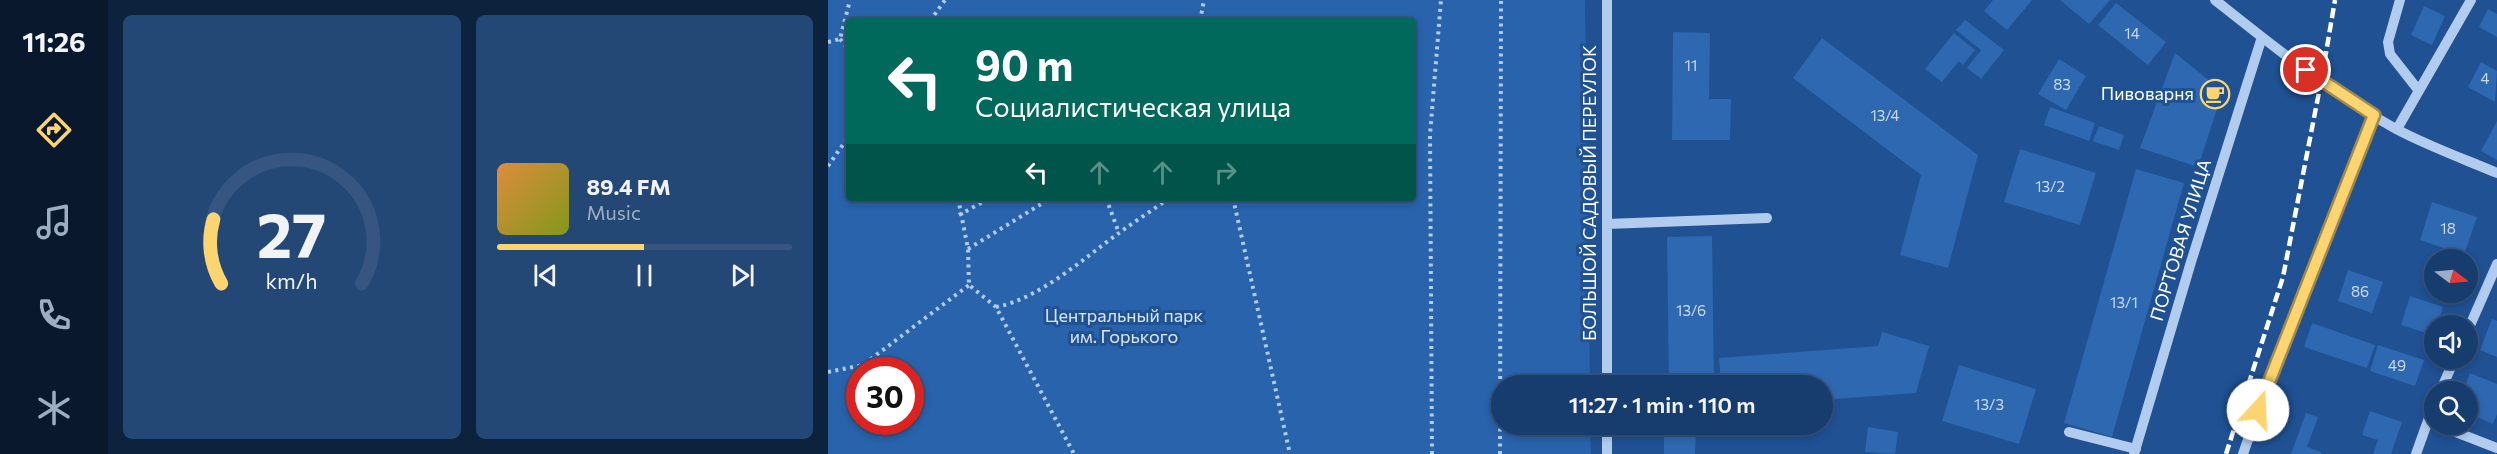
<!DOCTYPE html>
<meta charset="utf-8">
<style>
:root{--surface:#173d6e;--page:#244876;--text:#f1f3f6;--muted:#9eaec2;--line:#365681;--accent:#fcd571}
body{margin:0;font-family:Commissioner,sans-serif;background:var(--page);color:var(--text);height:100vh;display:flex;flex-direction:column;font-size:22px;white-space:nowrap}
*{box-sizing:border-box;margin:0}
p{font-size:20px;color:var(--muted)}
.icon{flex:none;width:33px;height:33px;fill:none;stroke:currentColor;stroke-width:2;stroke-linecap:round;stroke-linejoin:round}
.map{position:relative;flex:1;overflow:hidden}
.side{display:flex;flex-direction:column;gap:15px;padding:15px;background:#0d223c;width:720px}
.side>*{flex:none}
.hud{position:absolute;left:18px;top:18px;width:570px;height:183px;border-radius:6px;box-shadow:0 3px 9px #0003,0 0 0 2px var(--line);background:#00695c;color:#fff;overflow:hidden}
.needle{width:39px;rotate:106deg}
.fabs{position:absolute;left:1596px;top:249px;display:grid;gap:12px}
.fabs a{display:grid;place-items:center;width:54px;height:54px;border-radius:50%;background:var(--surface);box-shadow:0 3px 9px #0003,0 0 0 2px var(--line);font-size:30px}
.speed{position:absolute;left:18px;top:357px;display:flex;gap:12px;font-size:30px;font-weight:700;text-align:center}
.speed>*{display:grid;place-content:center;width:78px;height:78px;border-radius:50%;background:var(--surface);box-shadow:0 3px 9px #0003,0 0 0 2px var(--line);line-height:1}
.speed .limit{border:9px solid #d22;background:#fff;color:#111}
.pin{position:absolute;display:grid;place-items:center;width:51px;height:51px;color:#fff;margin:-26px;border:3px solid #fff;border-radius:50%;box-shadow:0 2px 6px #0007}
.me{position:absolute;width:66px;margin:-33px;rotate:20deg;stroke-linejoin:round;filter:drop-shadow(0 0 4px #0008)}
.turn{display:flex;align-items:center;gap:21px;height:126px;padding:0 30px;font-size:27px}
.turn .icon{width:78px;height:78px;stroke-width:2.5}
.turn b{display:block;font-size:42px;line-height:51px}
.lanes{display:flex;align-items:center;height:57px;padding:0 30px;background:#0003;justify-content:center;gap:30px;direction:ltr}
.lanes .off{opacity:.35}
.side .widget{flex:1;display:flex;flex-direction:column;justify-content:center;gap:9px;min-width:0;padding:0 21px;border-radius:9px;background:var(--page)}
.side .dial{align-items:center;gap:0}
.dial svg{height:156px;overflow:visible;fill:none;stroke:var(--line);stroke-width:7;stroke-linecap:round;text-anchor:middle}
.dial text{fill:var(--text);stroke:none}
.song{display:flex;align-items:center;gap:18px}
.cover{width:72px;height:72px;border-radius:9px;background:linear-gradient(135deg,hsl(30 70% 55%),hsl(70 70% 35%))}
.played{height:6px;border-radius:3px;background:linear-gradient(90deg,var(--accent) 50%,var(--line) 50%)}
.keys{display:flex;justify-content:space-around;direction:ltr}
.side .tiles{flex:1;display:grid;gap:15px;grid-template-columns:repeat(2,1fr)}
.trip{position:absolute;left:663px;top:375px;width:342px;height:60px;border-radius:30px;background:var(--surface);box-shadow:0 3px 9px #0003,0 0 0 2px var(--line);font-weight:600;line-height:60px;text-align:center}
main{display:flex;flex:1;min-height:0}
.tab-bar{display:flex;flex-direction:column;width:108px;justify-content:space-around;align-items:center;background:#09182c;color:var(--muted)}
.tab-bar .icon{width:42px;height:42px}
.tab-bar .on{color:var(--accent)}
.tab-bar b{font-size:27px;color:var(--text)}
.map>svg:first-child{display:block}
.green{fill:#2863ac;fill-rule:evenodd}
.building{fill:#2e68b1}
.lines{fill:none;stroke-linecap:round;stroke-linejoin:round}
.path{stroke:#b1ccee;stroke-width:4;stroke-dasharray:3 4.5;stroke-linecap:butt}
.minor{stroke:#b1ccee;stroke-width:10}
.rail{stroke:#fff;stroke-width:4.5;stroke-dasharray:10 4.5;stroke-linecap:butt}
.route-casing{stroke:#a48a49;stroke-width:15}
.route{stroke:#fcd571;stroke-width:10}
.labels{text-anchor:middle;stroke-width:6;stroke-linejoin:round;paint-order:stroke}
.number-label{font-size:15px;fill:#cbd9ec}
.poi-label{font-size:18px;fill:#fff;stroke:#1f5193;text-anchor:end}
.street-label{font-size:18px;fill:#fff;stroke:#1f5193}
.park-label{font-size:18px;fill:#d7e7fa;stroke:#1f5193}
</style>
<main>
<nav class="tab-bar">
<b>11:26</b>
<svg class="icon on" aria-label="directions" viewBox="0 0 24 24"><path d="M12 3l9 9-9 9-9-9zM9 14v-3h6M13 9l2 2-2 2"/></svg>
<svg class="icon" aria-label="music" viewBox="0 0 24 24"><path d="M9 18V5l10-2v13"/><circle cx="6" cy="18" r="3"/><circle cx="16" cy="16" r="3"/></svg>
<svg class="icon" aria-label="phone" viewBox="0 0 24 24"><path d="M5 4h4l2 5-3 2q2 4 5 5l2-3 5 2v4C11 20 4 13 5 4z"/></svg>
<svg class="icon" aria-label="climate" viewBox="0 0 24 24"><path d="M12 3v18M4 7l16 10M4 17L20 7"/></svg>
</nav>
<section class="side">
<div class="tiles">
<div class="widget dial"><svg viewBox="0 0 100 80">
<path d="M14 69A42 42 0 1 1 86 69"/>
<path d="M14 69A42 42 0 0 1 10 36" stroke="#fcd571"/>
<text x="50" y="56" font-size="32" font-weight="700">27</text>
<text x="50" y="72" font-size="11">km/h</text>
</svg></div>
<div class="widget">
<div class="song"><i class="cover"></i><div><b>89.4 FM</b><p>Music</p></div></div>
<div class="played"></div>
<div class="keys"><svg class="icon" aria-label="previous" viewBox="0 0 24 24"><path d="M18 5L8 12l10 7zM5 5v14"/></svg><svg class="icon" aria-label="pause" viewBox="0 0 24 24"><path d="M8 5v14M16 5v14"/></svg><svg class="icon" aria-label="next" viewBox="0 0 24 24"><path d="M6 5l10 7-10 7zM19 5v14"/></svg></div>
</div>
</div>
</section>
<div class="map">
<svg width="1669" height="454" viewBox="0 0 1669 454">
<rect width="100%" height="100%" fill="#1f5193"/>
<path class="green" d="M0 0H757L762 385 674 386V424L762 425 763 454H0ZM21 21H585V198H21ZM32 370H82V422H32Z"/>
<path class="building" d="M1165 0H1204L1179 30 1156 11Z
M1232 0H1282L1261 24Z
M1288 3 1338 42 1320 65 1270 25Z
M1596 6 1617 16 1604 45 1583 35Z
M1660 9 1669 14V37L1651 27Z
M1137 20 1176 50 1153 79 1139 68 1153 50 1128 30Z
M845 32 882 33 881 99H903L902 140H844Z
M1126 33 1147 50 1135 65 1131 61 1114 82 1097 69Z
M994 38 1150 155 1120 268 1072 255 1093 175 965 78Z
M1347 53 1388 86 1390 96V106L1370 167 1312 148Z
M1231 59 1258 76 1238 110 1210 94Z
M1653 62 1669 71 1667 102 1640 87Z
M1222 107 1267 123 1261 141 1216 125Z
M1669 121V160L1653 151Z
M1271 126 1296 135 1291 150 1265 141Z
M1192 149 1268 173 1252 225 1176 202Z
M1308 169 1356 183 1284 437 1236 423Z
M1604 202 1649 217 1636 255 1592 240Z
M884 236 886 386H841L839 237Z
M1520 270 1555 282 1544 313 1510 301Z
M1582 296 1615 307 1609 326H1606L1605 335 1573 325Z
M1664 319 1669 321V357L1652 350Z
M1484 323 1547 345 1539 368 1476 347Z
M1054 332 1101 346 1088 393 994 400V386H893L891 358 1050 346Z
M1550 345 1596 360 1587 386 1542 371Z
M1131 365 1208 389 1191 444 1114 421Z
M1642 373 1669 384V414L1665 424 1640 413V392H1635Z
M1542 411 1574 422 1563 454H1545L1550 440 1534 435Z
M1478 413 1490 417 1479 447 1493 452V454H1463Z
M1040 427 1070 432 1067 454 1037 452Z
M836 429H868L867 454H836Z"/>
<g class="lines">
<path class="path" d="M102 21 117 0
M372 21 376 0
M12 39 21 50
M0 42 12 39 22 0
M0 166 21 136
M130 198 140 249 141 285 168 307 246 454
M278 198 291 233
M405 198 462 454
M131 215 162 198
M140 249 223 198
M168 307C211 299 256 258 291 233 307 221 325 210 341 198
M0 372 35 365 141 285
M604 454 602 135 613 0
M672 454 673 0"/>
<path class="minor" d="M1387 0C1445 46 1503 93 1568 129 1600 146 1636 159 1669 173
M1572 0 1560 42 1562 54 1591 91
M1569 129 1643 0
M779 224 939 218
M1640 330 1669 264
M779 386V0
M1612 392 1627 358
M1607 424 1669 448
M1241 432 1308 449
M779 454V424
M1306 454 1363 262 1434 37
M1415 454 1438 388 1546 115
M1588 454 1606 404"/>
<path class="rail" d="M1398 454 1455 277 1493 82 1507 0"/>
</g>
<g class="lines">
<g class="route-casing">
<path id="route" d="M1430 410 1546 115 1478 70"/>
</g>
<use href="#route" class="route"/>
</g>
<defs>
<g id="cafe-ring" transform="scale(1.5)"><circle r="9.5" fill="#1f5193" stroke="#fcd571" stroke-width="1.5"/><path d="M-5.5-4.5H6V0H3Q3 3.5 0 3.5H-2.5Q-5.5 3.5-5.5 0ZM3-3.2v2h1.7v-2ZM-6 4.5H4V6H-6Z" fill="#fcd571"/></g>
</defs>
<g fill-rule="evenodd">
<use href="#cafe-ring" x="1387" y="94"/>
</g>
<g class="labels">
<g class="number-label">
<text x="1304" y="39">14</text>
<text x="863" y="71">11</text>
<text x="1657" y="84">4</text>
<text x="1234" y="90">83</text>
<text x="1057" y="121">13/4</text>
<text x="1222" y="192">13/2</text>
<text x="1620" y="234">18</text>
<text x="1532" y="297">86</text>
<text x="1296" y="308">13/1</text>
<text x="863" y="316">13/6</text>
<text x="1569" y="371">49</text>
<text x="1161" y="410">13/3</text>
</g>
<g class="poi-label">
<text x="1366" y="100">Пивоварня</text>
</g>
<g class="street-label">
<text transform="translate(762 193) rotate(-90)" y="6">БОЛЬШОЙ САДОВЫЙ ПЕРЕУЛОК</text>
<text transform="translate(1353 240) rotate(-73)" y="6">ПОРТОВАЯ УЛИЦА</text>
</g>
<g class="park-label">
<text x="296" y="322">Центральный парк<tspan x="296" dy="21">им. Горького</tspan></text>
</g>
</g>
</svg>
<div class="fabs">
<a><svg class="needle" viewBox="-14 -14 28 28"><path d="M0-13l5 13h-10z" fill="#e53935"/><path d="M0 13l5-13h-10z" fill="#9eaec2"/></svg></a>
<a><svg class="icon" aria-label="sound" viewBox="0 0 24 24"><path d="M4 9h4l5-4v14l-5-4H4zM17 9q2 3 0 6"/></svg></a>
<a><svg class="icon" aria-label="search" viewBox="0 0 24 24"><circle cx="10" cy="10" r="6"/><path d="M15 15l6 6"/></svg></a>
</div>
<div class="speed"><div class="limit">30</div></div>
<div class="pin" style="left:1478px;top:70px;background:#d93025"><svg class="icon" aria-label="arrive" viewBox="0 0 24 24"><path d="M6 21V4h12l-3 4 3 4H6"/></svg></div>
<svg class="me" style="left:1430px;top:410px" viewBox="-20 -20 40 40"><circle r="19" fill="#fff"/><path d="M0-13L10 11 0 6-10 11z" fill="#fcd571"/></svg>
<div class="trip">11:27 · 1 min · 110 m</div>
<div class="hud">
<div class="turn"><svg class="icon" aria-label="left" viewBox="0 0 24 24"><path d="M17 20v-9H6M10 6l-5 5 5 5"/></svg><div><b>90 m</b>Социалистическая улица</div></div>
<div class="lanes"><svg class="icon" aria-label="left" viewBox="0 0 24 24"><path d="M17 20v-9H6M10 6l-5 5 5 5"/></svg><svg class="icon off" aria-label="ahead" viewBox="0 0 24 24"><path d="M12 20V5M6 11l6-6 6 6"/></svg><svg class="icon off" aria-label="ahead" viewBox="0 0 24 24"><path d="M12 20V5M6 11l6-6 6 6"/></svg><svg class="icon off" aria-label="right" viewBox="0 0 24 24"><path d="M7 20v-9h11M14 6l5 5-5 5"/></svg></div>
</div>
</div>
</main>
